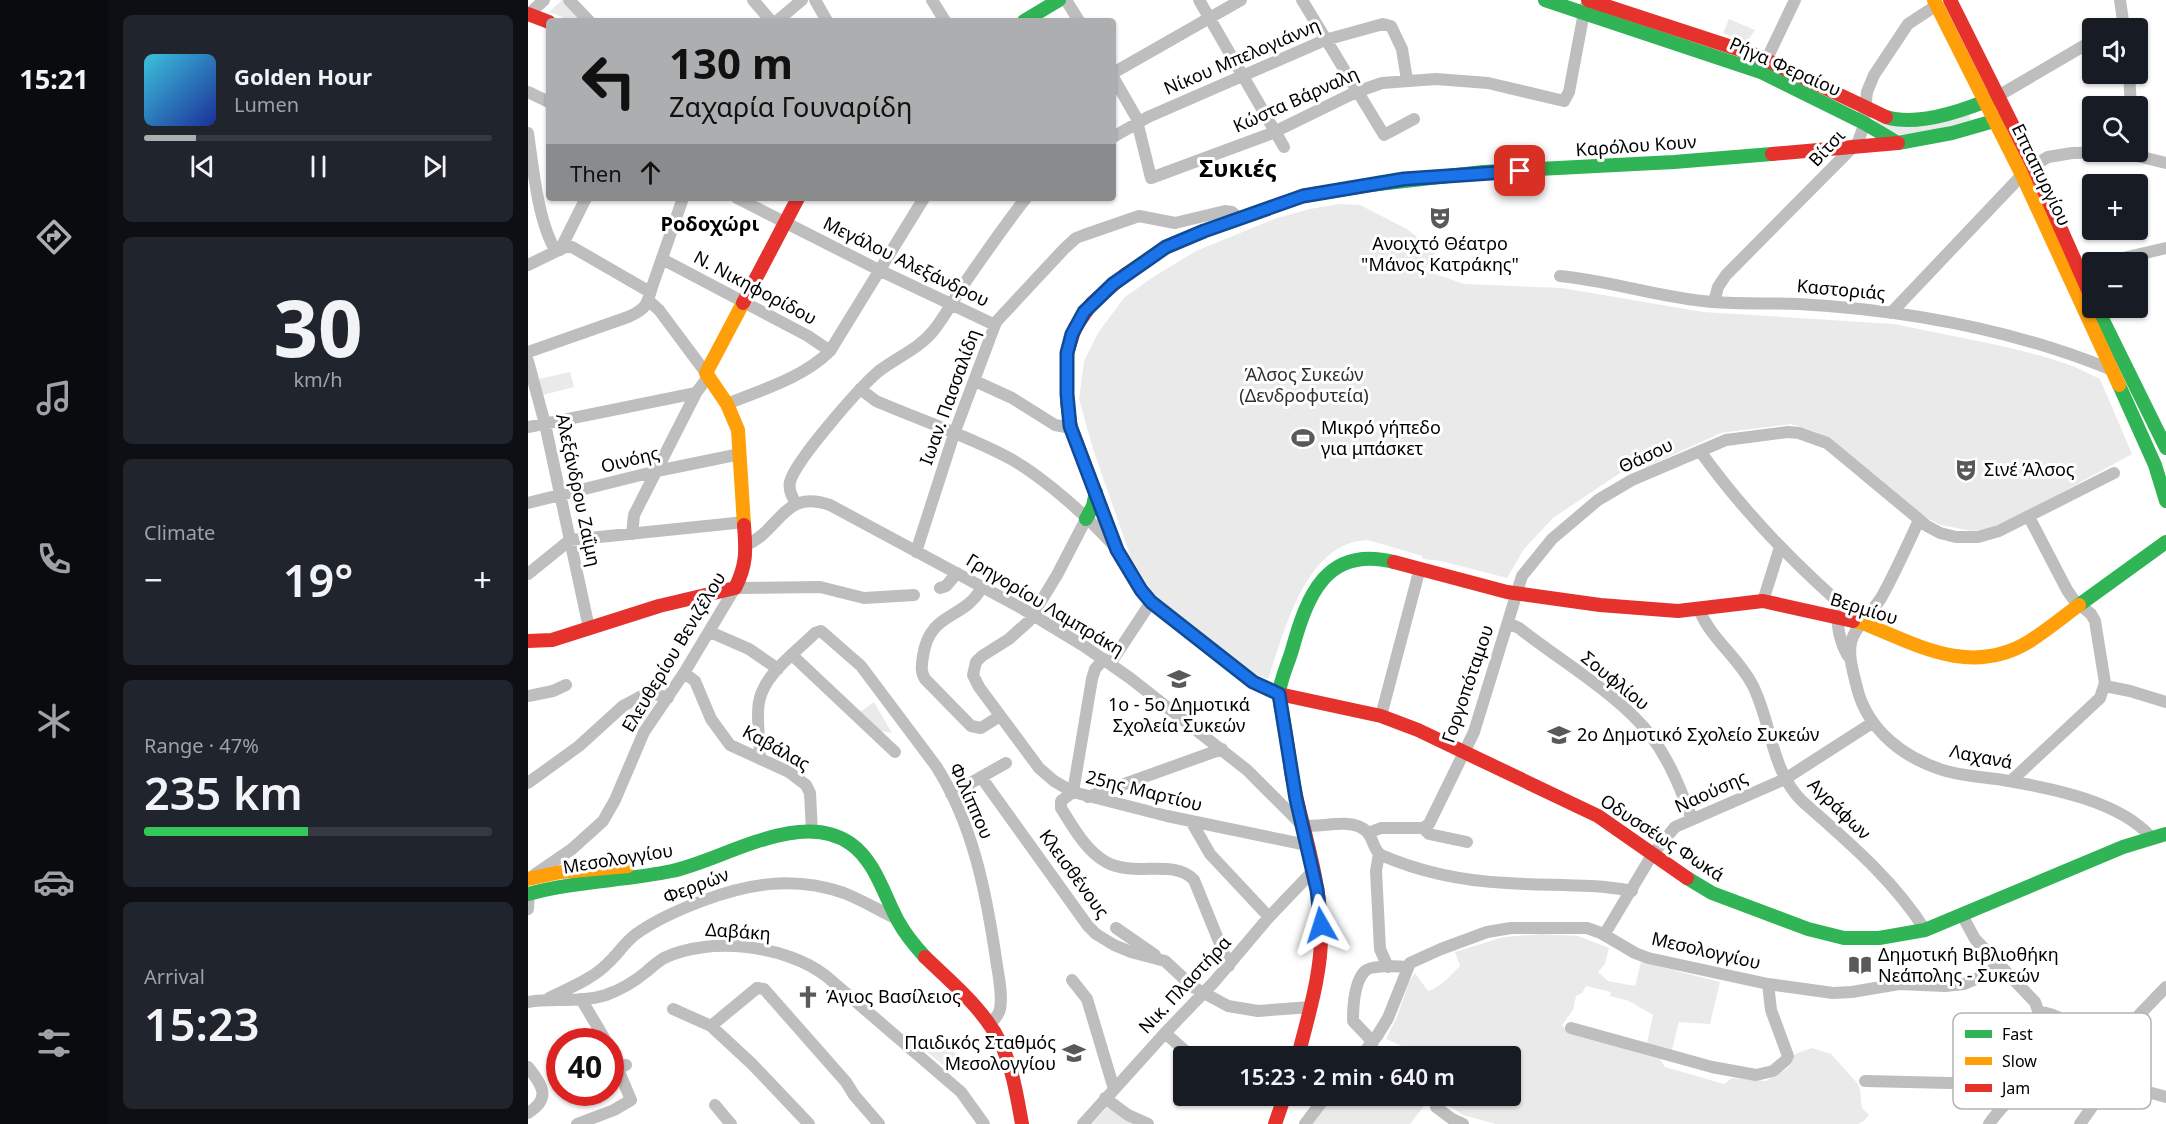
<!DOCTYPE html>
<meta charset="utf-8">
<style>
:root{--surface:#171b24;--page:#20242c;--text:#f1f3f6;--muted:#9ea1a6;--line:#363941;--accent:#adaeaf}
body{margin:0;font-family:"Noto Sans",sans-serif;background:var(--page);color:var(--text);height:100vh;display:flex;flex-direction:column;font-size:22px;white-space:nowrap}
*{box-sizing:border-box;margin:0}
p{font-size:20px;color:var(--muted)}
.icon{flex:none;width:33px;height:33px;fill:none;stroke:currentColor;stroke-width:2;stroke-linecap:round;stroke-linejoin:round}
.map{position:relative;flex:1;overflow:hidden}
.drawer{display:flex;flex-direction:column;gap:15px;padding:15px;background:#0d0f14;width:420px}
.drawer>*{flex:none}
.hud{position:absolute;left:18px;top:18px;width:570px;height:183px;border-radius:6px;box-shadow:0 2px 4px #0004;background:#adaeaf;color:#111;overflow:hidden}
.controls{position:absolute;left:1554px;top:18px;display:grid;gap:12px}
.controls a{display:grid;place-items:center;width:66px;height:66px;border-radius:6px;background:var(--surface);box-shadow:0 2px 4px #0004;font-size:30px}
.speed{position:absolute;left:18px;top:1028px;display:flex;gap:12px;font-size:30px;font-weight:700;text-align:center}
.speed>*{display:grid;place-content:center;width:78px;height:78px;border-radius:50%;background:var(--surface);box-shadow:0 2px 4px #0004;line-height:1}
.speed .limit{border:9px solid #d22;background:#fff;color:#111}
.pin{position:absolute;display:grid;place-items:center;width:51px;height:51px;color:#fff;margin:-26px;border-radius:12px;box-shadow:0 3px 9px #0006}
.me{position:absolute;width:66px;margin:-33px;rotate:354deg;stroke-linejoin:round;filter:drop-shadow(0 0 4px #0008)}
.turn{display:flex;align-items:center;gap:21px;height:126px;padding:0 24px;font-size:27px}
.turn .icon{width:78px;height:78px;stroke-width:2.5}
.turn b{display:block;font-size:42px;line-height:51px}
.then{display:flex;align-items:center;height:57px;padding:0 24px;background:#0003;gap:12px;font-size:22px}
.big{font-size:45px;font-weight:600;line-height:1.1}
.drawer .card{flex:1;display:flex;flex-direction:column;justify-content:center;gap:9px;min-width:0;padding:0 21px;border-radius:9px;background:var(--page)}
.drawer .dial{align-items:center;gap:0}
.dial b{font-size:78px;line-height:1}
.song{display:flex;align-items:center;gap:18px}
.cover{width:72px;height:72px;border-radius:9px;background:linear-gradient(135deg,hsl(190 70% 55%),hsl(230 70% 35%))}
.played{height:6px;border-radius:3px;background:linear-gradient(90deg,var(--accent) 15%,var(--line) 15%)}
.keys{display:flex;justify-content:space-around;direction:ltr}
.heat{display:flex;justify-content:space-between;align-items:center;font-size:33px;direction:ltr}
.charge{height:9px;border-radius:4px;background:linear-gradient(90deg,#34c759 47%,var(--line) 0)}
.trip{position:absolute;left:645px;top:1046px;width:348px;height:60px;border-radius:6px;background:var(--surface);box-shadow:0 2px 4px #0004;font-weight:600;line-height:60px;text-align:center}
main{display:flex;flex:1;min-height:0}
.tabs{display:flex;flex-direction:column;width:108px;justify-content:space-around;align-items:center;background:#090b0e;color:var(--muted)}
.tabs .icon{width:42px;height:42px}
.tabs .active{color:var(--accent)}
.tabs b{font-size:27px;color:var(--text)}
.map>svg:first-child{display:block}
.green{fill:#eaeaea}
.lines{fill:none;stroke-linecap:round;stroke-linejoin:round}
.street{stroke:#bebebe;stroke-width:12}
.fast{stroke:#30b455;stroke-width:14}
.slow{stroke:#ff9f0a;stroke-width:14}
.jam{stroke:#e5322d;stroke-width:14}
.route-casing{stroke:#114b97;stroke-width:15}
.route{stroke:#1a73e8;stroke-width:10}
.labels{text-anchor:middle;stroke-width:6;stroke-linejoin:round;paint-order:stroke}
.street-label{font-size:18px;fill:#000;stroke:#fff}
.poi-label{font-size:18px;fill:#000;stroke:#fff;text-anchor:start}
.park-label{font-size:18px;fill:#303030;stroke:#fff}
.neighbourhood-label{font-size:20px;font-weight:bold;fill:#000;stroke:#fff}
.district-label{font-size:24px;font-weight:bold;fill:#000;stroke:#fff}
.key{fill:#fff;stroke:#b2b2b2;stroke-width:1.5}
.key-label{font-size:16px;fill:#000}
</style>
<main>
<nav class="tabs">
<b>15:21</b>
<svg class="icon active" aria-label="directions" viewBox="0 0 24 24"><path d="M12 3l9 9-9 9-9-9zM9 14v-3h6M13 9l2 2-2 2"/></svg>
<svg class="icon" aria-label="music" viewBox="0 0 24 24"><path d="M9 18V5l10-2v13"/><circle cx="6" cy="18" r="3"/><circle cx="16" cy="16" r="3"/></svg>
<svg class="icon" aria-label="phone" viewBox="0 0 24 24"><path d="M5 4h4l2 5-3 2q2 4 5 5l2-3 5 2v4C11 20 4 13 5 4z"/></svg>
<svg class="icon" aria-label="climate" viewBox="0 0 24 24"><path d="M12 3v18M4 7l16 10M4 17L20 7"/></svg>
<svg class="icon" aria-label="car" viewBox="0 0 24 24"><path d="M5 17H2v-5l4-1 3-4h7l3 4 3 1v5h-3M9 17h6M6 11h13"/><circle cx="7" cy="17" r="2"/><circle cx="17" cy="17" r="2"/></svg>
<svg class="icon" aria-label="filters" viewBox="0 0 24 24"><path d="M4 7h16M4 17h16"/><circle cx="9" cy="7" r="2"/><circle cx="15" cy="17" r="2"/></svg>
</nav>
<section class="drawer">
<div class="card">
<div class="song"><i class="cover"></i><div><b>Golden Hour</b><p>Lumen</p></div></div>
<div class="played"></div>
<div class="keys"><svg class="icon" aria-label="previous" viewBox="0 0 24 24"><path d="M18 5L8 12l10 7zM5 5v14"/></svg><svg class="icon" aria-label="pause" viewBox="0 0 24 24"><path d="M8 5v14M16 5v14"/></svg><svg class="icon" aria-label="next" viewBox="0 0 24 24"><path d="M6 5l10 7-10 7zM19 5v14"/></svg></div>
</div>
<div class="card dial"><b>30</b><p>km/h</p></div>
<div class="card"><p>Climate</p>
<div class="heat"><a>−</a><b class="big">19°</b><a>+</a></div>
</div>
<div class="card"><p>Range · 47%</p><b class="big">235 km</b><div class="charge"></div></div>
<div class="card"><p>Arrival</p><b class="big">15:23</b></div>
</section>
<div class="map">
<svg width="1638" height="1124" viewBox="0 0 1638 1124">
<rect width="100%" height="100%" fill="#fff"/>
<path class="green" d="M34 0H35L55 21H45L21 12Z
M1201 19 1227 30 1218 43 1195 33Z
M1441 115 1443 120C1426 124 1382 139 1367 133 1359 131 1352 125 1345 121Z
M811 204 832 205 879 229 908 252 896 270 936 284 1034 288 1175 312 1366 324 1474 346 1514 356 1545 366 1572 379 1604 454 1480 522 1454 530 1444 531 1413 525 1395 516 1303 440 1288 432 1263 424 1207 431 1193 433 1118 467 1098 469 1025 518 996 549 979 578 913 561 895 559 894 556 840 540C777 542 757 631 740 679L721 672 627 597 603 558 565 449 551 399 556 361 570 333 596 298 625 277 668 251 749 218 782 209Z
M42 372 46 387 15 395 11 379Z
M121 696 127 703 115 721 101 711Z
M346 702 364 733 345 730 332 712Z
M1014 934 1050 936 1081 948 1077 964 1070 972 1080 981 1107 986 1113 962 1192 982 1182 1024 1151 1022 1144 1050 1119 1043 1125 1015 1101 1001 1082 996 1083 992 1058 986 1054 993 1048 996 1045 1010 1034 1025 1040 1032 1132 1059 1137 1067 1196 1084 1204 1078 1238 1081 1259 1069 1263 1064 1267 1054 1284 1048 1303 1054 1330 1084 1332 1090 1334 1108 1341 1115 1336 1121 1330 1124H968L935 1115 912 1100 915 1095H982V1056H887L881 1049 858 1039 869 1017 881 982 887 973 900 991C913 987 922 976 932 966L927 952 976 937Z
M406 1044 411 1050 419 1045 436 1061 426 1074 398 1051Z
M805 1095H891L899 1102 882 1124H783Z
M579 1107 609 1124H564Z"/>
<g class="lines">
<path class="street" d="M41 0 61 21
M225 0 243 21
M287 0 299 21
M404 0 417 21
M538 0 551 21
M671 0 756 147
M774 0 856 135 886 119
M1592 0 1596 28
M0 15 16 0
M249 21 274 0
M1235 67 1267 0
M585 73 713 0
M1601 74 1603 106
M585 77 608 117 623 178 742 134 828 92 854 83 908 79 960 83 1036 101 1041 92 1057 7
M0 92 21 102
M1470 96 1564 41
M0 133C5 167 10 223 28 251
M585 137 620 117 797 40 855 24 863 26 874 49 879 80
M1505 166 1520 157 1544 153 1593 152 1638 163
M209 198 353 271 467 325
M32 250 58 198
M134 259 280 336 302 351
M1578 262 1638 248
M0 265 37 247H44L122 292
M1032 276C1084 281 1133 298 1184 302 1213 304 1242 303 1271 304 1378 310 1484 329 1584 370
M121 301 131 310 178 373
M1186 302 1190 287 1198 275 1330 142 1335 128 1339 92 1346 75 1380 24 1409 5
M1363 313 1494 175
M0 352 100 317C118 309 119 305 124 287L155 198
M0 361 17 424 61 628
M447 381 484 398 527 425 543 428
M332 389 348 401C392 420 441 436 483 459 518 479 561 518 588 548 602 564 609 586 623 602L725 682 751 694
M199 404C233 390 275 378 302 351L396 198
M0 427 168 393
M1172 451C1217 514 1272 570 1332 621
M0 503 129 471 212 454
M268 503C264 497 260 490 262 482 267 461 332 387 351 371 369 357 391 349 406 330 417 316 426 299 436 284 456 255 476 226 498 198
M558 519 529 575 501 621 481 639 454 656 448 662 445 675 451 687 511 768 526 781 545 792 639 816 779 845
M1391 520C1379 546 1367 573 1353 598 1345 611 1325 629 1323 643 1320 658 1326 674 1329 688 1340 731 1377 759 1418 771 1439 777 1460 777 1481 781 1527 789 1592 802 1623 837
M104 534 106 515 168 393 180 377
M218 545C252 531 256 488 302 505L495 609 556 646 602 678 719 770 774 825C793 829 821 817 837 830 846 837 844 849 853 855 892 872 936 881 979 883 1021 886 1062 883 1104 891
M388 552 426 434 468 322 536 249 548 238 556 235 611 216 647 223 697 211 704 212 711 218
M0 574 42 540 217 522
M454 587C436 621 402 610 395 656 394 664 392 671 397 679L443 726 453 728 472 716
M412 588 418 586 429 573
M1235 601 1252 547
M1171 609C1182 638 1209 656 1224 684 1244 722 1242 769 1274 801 1318 840 1366 880 1397 930
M1309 610C1309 626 1312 643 1320 656
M980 623 991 628C1031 660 1093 696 1123 736 1142 761 1153 790 1164 819
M182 632 221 649 250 669
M264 655 367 752
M576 659 567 669 564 679 545 792 533 801V808C545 827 558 851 578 862 607 878 646 858 666 880L701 966
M582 664 623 602
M156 673 167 681 183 719 202 745 261 772 278 785 282 793 284 832
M1577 686 1602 691 1638 702
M0 696 25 691 38 685
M853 716 892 568
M232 759C232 741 228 720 231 702 236 674 268 652 287 633L293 631 333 666 408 766C445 824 458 892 468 959 470 974 475 994 472 1009 471 1015 466 1020 462 1024
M453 777 560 926 568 934 586 945 603 952 637 961 665 987 700 1006 730 1011 783 1007
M1483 781 1572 698 1577 683 1567 621 1563 614 1546 600 1539 590 1501 517
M0 783 51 746 95 706 121 692 140 698
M423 794 478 763
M560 797 694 749
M663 821 682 854 741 917
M895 828 901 834 939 842
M840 833 853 828H895L901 824 946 732 994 576 1024 539 1070 500 1104 480 1198 440 1260 432 1271 433 1299 443 1399 526 1412 533 1428 537H1450L1471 531 1586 473
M851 854 848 871 852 949 860 967
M6 875 44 849 75 821 87 800 116 732 156 673 207 588 292 587 336 598 386 595
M0 909 1 893
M1434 915 1447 939 1507 1002 1514 1022 1521 1065
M588 928 627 955
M1076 935 1124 855 1147 827 1257 779 1344 723
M544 980 559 999 586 1089
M21 998C41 988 65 979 80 963 90 954 97 942 108 934 129 919 150 910 174 901 221 883 267 876 316 893 334 900 352 911 369 919
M53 999 78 1041
M0 1002C25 998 53 1003 78 995 92 990 106 982 118 972 124 967 129 962 136 958 181 936 258 945 298 976L433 1092 456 1124
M145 1009 183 1026 224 1064 281 1124
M1511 1012C1531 1013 1548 1028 1562 1041
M183 1026 229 988 236 989 318 1082 326 1095 351 1124
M1043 1028 1184 1067 1228 1075 1245 1071 1258 1060 1260 1056 1243 1010 1240 984
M637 1033 663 1056
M845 1042 825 1021C825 1007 826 982 837 971 843 965 870 966 879 967
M82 1049 90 1069
M833 1056 849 1036 860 1018 882 963 913 949 959 932 983 928H1059L1073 933 1107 953 1120 958 1240 984 1305 993 1324 992 1371 984 1417 986 1436 984 1453 977 1470 966
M0 1067C14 1085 24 1098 0 1113
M1577 1080 1638 1097
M1337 1081 1465 1084 1491 1090
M577 1098 600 1115 620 1124
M187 1105 203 1124
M908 1107 924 1119 935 1124
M49 1124 86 1110 103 1100 90 1069 98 1065
M555 1124 637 1033 686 982 741 917 785 871
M777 1124 799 1095
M1461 1124C1480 1095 1559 1025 1596 1035
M1552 1124 1566 1104 1596 1035 1612 1014 1638 987"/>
<path class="fast" d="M1017 0 1233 72 1336 123 1370 143 1424 133 1480 117
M496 21 531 0
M1358 117C1390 127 1440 109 1470 96
M842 185 955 172 1146 162 1244 154
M1569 308 1638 448
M1591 385 1627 465 1638 501
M558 519 565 506 568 492
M1551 605 1638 542
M763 771C761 753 758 735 755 717 754 710 751 701 751 694 752 680 760 664 764 650 779 596 798 545 866 562
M1159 878 1184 893 1280 929 1316 938H1351L1397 930 1595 847 1638 834
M0 894C47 881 96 881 144 871 195 860 273 808 323 844 347 861 356 895 370 921 377 934 387 946 397 957"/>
<path class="slow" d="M1406 0 1494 175 1591 385
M598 274 638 247 676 231 775 196 842 185
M215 303 178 373 199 404 210 430 216 525
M1325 621 1335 623C1391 646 1444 677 1502 641 1519 630 1535 617 1551 605
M0 879 33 872 100 866"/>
<path class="jam" d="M1060 0 1228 55 1358 117
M1422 0 1505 166 1564 299
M0 14 21 22
M1244 154 1370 143
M215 303 270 198
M589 550 543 428 539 402V353L547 328 564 303 598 274
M866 562 979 592 1072 605 1150 611 1235 601 1325 621
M0 641 24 640 131 606 207 588C219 565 218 550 216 525
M751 694 853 716 890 730 1070 816 1159 878
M763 771C772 822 791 873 793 925 795 969 781 1013 770 1056
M397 957C425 984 456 1009 473 1044 485 1069 489 1097 494 1124
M747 1124 757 1095"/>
</g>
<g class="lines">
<g class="route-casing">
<path id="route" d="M793 925 789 890 768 799 751 694 725 682 623 602 613 590 589 550 542 426 539 394V353L544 334 556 312 585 284 638 247 676 231 775 196 876 179 992 171"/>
</g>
<use href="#route" class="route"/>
</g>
<defs>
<g id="theatre-bare" transform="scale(1.8)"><path d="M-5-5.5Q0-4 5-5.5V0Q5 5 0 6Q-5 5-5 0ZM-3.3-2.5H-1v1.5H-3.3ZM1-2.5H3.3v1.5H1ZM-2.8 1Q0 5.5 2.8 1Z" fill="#595959" stroke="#fff" stroke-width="2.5" paint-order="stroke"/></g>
<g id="stadium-bare" transform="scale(1.8)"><path d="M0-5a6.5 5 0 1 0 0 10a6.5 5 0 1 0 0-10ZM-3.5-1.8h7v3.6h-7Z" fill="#595959" stroke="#fff" stroke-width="2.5" paint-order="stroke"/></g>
<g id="school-bare" transform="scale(1.8)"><path d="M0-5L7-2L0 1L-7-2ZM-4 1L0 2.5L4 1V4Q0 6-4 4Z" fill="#595959" stroke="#fff" stroke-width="2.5" paint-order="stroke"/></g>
<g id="library-bare" transform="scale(1.8)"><path d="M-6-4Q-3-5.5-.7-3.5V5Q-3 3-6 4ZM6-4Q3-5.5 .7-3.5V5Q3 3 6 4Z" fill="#595959" stroke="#fff" stroke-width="2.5" paint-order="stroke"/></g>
<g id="church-bare" transform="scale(1.8)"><path d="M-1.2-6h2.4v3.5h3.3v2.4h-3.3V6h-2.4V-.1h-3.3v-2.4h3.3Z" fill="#595959" stroke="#fff" stroke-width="2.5" paint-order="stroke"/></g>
</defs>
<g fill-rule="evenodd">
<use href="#theatre-bare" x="912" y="218"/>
<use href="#stadium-bare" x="775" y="438"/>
<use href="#theatre-bare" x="1438" y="470"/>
<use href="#school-bare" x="651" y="679"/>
<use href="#school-bare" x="1031" y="735"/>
<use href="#library-bare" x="1332" y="965"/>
<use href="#church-bare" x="280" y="997"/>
<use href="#school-bare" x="546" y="1053"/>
</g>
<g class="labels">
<g class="street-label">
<text transform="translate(714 57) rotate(-23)" y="6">Νίκου Μπελογιάννη</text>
<text transform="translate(1257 67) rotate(24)" y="6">Ρήγα Φεραίου</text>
<text transform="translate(768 100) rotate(-24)" y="6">Κώστα Βάρναλη</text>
<text transform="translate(1108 146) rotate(-4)" y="6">Καρόλου Κουν</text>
<text transform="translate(1299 148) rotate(-47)" y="6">Βίτσι</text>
<text transform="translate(1513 175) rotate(64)" y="6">Επταπυργίου</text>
<text transform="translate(378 262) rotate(26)" y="6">Μεγάλου Αλεξάνδρου</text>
<text transform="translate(227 288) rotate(28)" y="6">Ν. Νικηφορίδου</text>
<text transform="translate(1313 290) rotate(5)" y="6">Καστοριάς</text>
<text transform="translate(422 397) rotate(-70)" y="6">Ιωαν. Πασσαλίδη</text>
<text transform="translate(1118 456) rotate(-25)" y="6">Θάσου</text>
<text transform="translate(102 460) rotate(-14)" y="6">Οινόης</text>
<text transform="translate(50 490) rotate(78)" y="6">Αλεξάνδρου Ζαΐμη</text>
<text transform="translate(517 605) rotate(31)" y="6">Γρηγορίου Λαμπράκη</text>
<text transform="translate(1336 609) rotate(17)" y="6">Βερμίου</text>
<text transform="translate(146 652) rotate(-59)" y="6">Ελευθερίου Βενιζέλου</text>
<text transform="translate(1087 681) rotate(39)" y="6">Σουφλίου</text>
<text transform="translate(940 684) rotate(-71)" y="6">Γοργοπόταμου</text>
<text transform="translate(248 748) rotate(29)" y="6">Καβάλας</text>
<text transform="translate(1453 757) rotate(11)" y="6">Λαχανά</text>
<text transform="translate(616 791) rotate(14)" y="6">25ης Μαρτίου</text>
<text transform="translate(1183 792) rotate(-24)" y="6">Ναούσης</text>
<text transform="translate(443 801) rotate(66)" y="6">Φιλίππου</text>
<text transform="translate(1311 809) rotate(44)" y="6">Αγράφων</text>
<text transform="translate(1134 838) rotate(33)" y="6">Οδυσσέως Φωκά</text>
<text transform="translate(90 859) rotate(-9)" y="6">Μεσολογγίου</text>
<text transform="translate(546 874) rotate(54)" y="6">Κλεισθένους</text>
<text transform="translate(168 886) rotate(-21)" y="6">Φερρών</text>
<text transform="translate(210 932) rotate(4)" y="6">Δαβάκη</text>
<text transform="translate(1178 951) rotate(13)" y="6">Μεσολογγίου</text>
<text transform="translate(657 985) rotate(-47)" y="6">Νικ. Πλαστήρα</text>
</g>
<g class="poi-label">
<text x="912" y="250" text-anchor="middle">Ανοιχτό Θέατρο<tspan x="912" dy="21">"Μάνος Κατράκης"</tspan></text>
<text x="793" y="434">Μικρό γήπεδο<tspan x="793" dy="21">για μπάσκετ</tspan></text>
<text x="1456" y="476">Σινέ Άλσος</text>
<text x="651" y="711" text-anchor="middle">1ο - 5ο Δημοτικά<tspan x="651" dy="21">Σχολεία Συκεών</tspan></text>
<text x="1049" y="741">2ο Δημοτικό Σχολείο Συκεών</text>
<text x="1350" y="961">Δημοτική Βιβλιοθήκη<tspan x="1350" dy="21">Νεάπολης - Συκεών</tspan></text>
<text x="298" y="1003">Άγιος Βασίλειος</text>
<text x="528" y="1049" text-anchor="end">Παιδικός Σταθμός<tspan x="528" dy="21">Μεσολογγίου</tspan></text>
</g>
<g class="park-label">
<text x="776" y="381">Άλσος Συκεών<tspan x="776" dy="21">(Δενδροφυτεία)</tspan></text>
</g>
<g class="neighbourhood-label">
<text x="182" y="231">Ροδοχώρι</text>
</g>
<g class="district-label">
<text x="710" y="177">Συκιές</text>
</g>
</g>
<rect x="1425" y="1013" width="198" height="96" rx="9" class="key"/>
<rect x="1437" y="1030" width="27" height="8" fill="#30b455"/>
<rect x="1437" y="1057" width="27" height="8" fill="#ff9f0a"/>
<rect x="1437" y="1084" width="27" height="8" fill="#e5322d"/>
<g class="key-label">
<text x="1474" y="1040">Fast</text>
<text x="1474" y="1067">Slow</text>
<text x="1474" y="1094">Jam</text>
</g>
</svg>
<div class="controls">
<a><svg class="icon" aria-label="sound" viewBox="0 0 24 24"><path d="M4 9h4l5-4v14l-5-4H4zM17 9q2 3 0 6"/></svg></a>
<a><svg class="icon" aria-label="search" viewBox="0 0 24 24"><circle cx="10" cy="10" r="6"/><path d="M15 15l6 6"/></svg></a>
<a>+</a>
<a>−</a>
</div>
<div class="speed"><div class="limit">40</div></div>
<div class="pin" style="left:992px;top:171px;background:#d93025"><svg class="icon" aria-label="arrive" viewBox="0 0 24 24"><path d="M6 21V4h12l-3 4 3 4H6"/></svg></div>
<svg class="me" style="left:793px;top:925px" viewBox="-20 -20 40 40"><path d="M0-17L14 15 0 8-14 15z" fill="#1a73e8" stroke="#fff" stroke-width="4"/></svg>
<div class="trip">15:23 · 2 min · 640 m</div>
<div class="hud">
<div class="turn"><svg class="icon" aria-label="left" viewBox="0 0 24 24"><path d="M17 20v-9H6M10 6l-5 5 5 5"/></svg><div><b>130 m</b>Ζαχαρία Γουναρίδη</div></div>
<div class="then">Then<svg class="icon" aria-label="ahead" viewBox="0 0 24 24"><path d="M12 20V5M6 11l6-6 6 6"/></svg></div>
</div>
</div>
</main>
